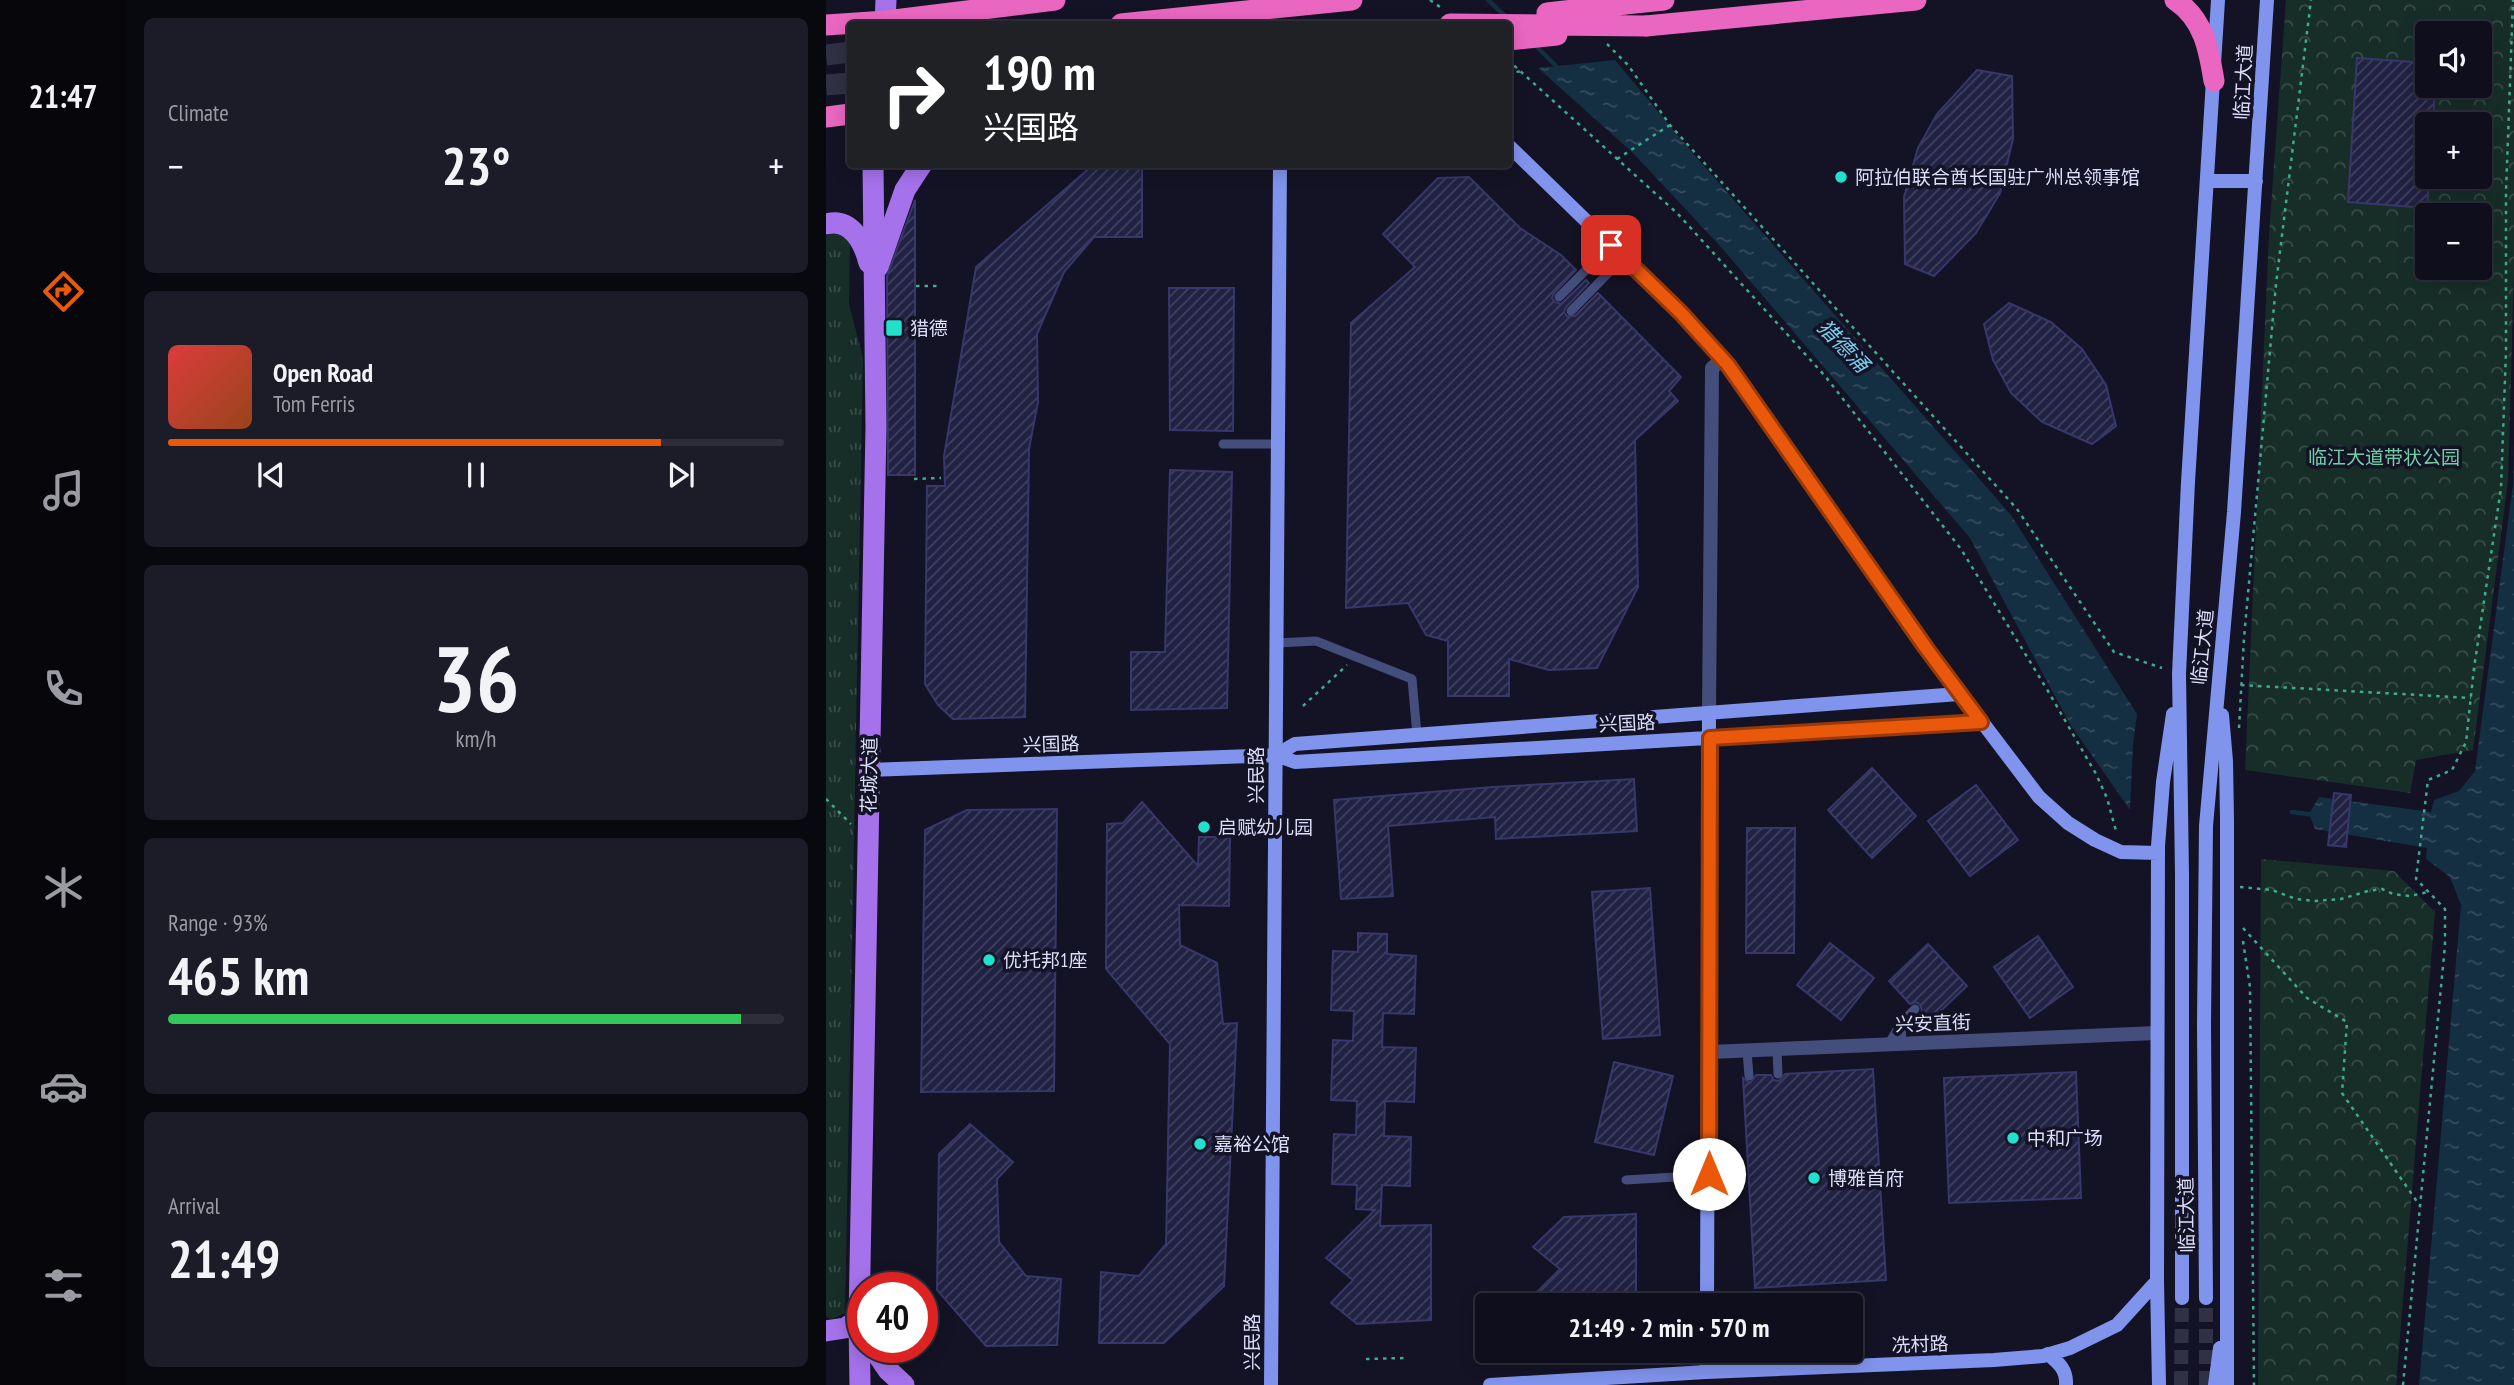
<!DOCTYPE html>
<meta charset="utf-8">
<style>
:root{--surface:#0e0e1c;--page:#1c1c29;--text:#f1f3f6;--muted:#9b9ca3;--line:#2e2e3b;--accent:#ea580c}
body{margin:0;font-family:"PT Sans Narrow","Noto Sans SC",sans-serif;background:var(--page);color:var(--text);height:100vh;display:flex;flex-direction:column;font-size:26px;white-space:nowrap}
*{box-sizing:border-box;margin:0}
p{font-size:23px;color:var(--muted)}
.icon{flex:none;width:38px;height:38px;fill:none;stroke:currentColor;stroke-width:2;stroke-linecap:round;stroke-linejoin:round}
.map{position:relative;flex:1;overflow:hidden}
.details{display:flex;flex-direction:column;gap:18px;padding:18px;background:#08080f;width:700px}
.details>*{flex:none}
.guide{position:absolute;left:21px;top:21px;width:665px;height:147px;border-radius:7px;box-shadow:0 4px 18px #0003,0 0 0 2px var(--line);background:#202124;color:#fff;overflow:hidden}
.controls{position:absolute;left:1589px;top:21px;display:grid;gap:14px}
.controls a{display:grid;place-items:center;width:77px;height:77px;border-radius:7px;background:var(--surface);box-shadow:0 4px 18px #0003,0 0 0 2px var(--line);font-size:35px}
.speed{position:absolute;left:21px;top:1272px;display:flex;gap:14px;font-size:35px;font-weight:700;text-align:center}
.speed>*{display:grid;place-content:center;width:91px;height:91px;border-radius:50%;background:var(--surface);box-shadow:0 4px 18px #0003,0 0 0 2px var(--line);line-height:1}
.speed .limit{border:10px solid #d22;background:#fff;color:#111}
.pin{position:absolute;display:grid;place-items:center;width:60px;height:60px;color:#fff;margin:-30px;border-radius:14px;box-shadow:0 4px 10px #0006}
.me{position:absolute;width:77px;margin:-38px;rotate:0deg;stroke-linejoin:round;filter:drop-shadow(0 0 5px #0008)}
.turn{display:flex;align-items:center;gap:24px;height:147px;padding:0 21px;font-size:32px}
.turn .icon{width:91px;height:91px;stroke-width:2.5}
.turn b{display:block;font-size:49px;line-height:60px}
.big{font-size:52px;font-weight:600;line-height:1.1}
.details .card{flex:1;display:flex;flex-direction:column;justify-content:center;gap:10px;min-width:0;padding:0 24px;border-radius:10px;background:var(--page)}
.details .dial{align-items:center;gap:0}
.dial b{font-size:91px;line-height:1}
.song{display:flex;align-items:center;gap:21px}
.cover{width:84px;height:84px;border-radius:10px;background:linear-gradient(135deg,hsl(0 70% 55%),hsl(20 70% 35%))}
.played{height:7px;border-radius:4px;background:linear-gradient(90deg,var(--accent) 80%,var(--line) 80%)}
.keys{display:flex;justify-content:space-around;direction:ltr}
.heat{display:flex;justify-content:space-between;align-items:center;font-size:38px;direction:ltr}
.charge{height:10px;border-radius:5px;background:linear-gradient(90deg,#34c759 93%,var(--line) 0)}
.trip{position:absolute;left:649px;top:1293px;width:388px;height:70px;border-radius:7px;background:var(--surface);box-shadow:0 4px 18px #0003,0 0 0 2px var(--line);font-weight:600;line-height:70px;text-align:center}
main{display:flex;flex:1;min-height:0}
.tabs{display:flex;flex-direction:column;width:126px;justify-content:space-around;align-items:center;background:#06060b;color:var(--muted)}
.tabs .icon{width:49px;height:49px}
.tabs .current{color:var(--accent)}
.tabs b{font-size:32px;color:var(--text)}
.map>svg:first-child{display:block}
.grass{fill:url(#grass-tufts)}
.forest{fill:url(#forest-crowns);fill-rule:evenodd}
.water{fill:url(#water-ripples)}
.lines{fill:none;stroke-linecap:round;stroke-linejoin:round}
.stream{stroke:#142e42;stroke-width:4.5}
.building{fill:url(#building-hatch);stroke:#37376c;stroke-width:2}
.secondary-tunnel{stroke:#313145;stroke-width:14;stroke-dasharray:14 7;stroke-linecap:butt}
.highway-tunnel{stroke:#313145;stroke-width:21;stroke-dasharray:21 10;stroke-linecap:butt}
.path{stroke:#41a98d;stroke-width:2.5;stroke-dasharray:3.5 5;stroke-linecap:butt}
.lane{stroke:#444e7d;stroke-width:9}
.street{stroke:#444e7d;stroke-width:14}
.secondary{stroke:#8093ed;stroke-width:14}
.primary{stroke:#a572eb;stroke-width:21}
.highway{stroke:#e967c0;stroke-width:21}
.highway-bridge{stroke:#e967c0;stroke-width:21}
.route-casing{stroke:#983908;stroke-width:18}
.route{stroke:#ea580c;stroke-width:12}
.poi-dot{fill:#22e0cc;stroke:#131325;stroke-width:2.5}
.labels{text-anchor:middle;stroke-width:7;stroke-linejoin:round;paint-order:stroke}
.street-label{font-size:19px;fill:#dcdefa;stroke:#131325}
.poi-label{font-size:19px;fill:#dcdefa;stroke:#131325;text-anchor:start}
.park-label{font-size:19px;fill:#71d1a5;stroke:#131325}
.water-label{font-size:21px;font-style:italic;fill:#78ceec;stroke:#131325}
</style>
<main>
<nav class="tabs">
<b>21:47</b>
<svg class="icon current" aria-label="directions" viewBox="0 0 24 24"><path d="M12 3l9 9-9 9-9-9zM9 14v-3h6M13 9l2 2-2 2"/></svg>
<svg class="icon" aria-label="music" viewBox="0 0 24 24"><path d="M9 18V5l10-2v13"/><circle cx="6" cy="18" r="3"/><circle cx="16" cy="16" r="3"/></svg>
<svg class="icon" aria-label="phone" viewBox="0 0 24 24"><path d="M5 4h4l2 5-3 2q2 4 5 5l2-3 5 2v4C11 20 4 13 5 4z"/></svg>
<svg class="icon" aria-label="climate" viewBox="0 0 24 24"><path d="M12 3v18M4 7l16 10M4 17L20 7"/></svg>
<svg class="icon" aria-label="car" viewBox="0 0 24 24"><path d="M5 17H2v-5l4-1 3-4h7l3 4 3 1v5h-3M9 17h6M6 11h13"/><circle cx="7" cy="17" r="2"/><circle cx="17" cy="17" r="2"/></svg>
<svg class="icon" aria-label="filters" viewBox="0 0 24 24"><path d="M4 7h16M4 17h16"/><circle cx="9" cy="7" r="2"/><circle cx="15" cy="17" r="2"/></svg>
</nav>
<section class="details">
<div class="card"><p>Climate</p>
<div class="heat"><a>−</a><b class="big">23°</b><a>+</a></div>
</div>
<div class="card">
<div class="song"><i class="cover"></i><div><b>Open Road</b><p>Tom Ferris</p></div></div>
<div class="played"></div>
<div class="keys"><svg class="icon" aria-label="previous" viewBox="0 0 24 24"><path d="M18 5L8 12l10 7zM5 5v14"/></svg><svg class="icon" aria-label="pause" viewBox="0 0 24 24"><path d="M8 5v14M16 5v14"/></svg><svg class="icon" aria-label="next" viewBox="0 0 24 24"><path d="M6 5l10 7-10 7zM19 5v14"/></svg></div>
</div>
<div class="card dial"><b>36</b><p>km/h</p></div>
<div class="card"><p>Range · 93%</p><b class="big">465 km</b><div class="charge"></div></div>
<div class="card"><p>Arrival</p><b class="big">21:49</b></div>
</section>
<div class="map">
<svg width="1688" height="1385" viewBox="0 0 1688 1385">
<defs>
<pattern id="grass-tufts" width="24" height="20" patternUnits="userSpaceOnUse" patternTransform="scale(1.75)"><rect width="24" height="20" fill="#172e28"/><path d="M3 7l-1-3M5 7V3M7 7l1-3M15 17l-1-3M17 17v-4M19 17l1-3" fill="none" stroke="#384c48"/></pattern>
<pattern id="forest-crowns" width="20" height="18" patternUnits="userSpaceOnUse" patternTransform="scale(1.75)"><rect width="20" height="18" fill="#172e28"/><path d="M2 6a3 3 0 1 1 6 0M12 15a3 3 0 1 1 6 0" fill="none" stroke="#384c48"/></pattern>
<pattern id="water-ripples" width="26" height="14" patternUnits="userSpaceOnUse" patternTransform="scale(1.75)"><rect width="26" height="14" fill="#142e42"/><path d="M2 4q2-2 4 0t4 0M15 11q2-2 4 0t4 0" fill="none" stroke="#364c5e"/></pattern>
<pattern id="building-hatch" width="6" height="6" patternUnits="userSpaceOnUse" patternTransform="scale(1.75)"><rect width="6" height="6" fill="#212143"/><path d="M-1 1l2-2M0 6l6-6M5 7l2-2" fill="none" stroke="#41415f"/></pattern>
</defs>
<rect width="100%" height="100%" fill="#131325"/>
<path class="grass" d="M15 231 24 244 23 304 37 358 19 1313 5 1319 0 1316V236L5 232Z"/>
<path class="forest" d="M1460 0H1688V269L1682 481 1647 750 1590 760 1584 793 1419 770 1443 235ZM1601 33H1654V86H1601ZM1601 124H1654V177H1601ZM1601 215H1654V268H1601Z
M1435 859 1568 871 1609 912 1570 1385H1432Z"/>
<path class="water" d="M789 60 870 157 1185 515 1311 714 1307 745 1304 810 1244 724 1144 538 895 247 807 153 712 68Z
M1688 443V1385H1593L1635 905 1624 877 1600 859 1601 848 1489 829 1483 814 1493 797 1605 812 1608 800 1633 791 1649 771 1687 484Z"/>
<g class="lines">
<path class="stream" d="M662 0 679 16
M708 44 734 70
M1466 812 1489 815"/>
</g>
<path class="building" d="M1531 58 1601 63V86H1609L1607 124H1601V177H1603L1601 208 1522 202Z
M1151 70 1186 76 1187 139 1174 193 1150 233 1108 276 1079 264 1078 197 1092 148 1111 114Z
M268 164H316V237H268L238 272 211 334 212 402 203 449 199 717 127 719 112 705 99 684 101 486H119L118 456 150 267Z
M643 177 694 228 735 255 750 270 728 293 726 298 729 302 735 304 760 280 763 283 740 307 738 312 741 316H749L772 293 855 377 843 391 852 401 809 440 812 587 771 668 723 670 683 659V696H622V641L600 635 582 603 520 608 525 323 589 267 557 234 612 178Z
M89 200V475H62L61 276Z
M343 288H408L407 431 344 430Z
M1183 303 1225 322 1256 349 1280 385 1290 426 1266 444 1216 422 1185 393 1167 360 1158 324Z
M344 470 406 472 401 708 305 710V652H339Z
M1046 768 1090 816 1046 858 1002 810Z
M808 779 811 831 670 839 669 817 562 826 567 896 515 899 508 800 667 787Z
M1150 785 1192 840 1144 876 1102 821Z
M1508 793 1525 795 1520 847 1502 845Z
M316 802 372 866 373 837H404L403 906 353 905 354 945 391 963 397 1024 411 1023 398 1286 338 1343H273L275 1272 313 1276 340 1244 344 1044 280 969 281 824 297 823Z
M231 809 228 1091 95 1092 99 830 141 810Z
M921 828H969L968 953H920Z
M824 888 834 1035 777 1039 766 892Z
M532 933 561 934V954L590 956 588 1014 557 1013 556 1047 590 1048 588 1102 559 1101 558 1136 585 1137 584 1186 556 1185 554 1226 605 1225V1320L531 1324 505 1303 527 1280 500 1258 549 1210 530 1209 531 1185 506 1184 508 1134 530 1135 531 1101 505 1100 507 1040 527 1041 528 1011 505 1010 507 951 532 952Z
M1212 936 1247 987 1204 1018 1168 967Z
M1004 943 1048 978 1015 1020 971 985Z
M1102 944 1141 986 1102 1023 1094 1014 1096 1010 1094 1005 1090 1002 1084 1004 1063 981Z
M788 1062 847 1076 828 1155 769 1142Z
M1047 1069 1060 1280 929 1288 917 1078 924 1083 930 1075H945L948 1080 953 1081 959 1074Z
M1250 1072 1255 1198 1123 1203 1118 1078Z
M144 1124 187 1162 171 1179 173 1242 200 1276 235 1279 231 1345 160 1346 111 1290 113 1154Z
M810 1214V1306H727L711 1292 734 1269 707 1247 738 1217Z"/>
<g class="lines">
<path class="secondary-tunnel" d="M1355 1385 1356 1298
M1380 1385V1298"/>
<path class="highway-tunnel" d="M0 55 24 52
M0 85 24 83"/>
<path class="path" d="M604 0 614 7
M781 44 802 65 844 125 1191 509 1288 652 1336 668
M682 60 852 214 999 376 1135 549 1222 691 1270 774 1281 798 1290 831
M682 73 697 71
M791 159 844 125
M90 286H115
M88 479 115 478
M1415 685 1645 698
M477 706 521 665
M1413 728 1418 638 1450 284 1485 0
M0 799 25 824
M1414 887 1446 890 1470 899 1489 901 1515 899 1542 891 1556 889 1567 894 1584 896 1602 892
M1417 928 1481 998 1521 1022 1516 1093 1594 1206
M1417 941 1424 987 1428 1385
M540 1359 579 1358
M1577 1385 1619 945V909L1590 879 1602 780 1626 770 1640 742 1648 668 1675 488 1680 352V192L1687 0"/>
<path class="lane" d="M733 297 785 245
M745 311 798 257
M397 444H452
M451 643 490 641 586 679 591 735
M1075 1023 1089 1009
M1062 1045 1075 1023 1076 1044
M951 1050 952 1074
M921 1051 923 1076
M800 1180 882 1175"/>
<path class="street" d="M883 713 886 368 897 359
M884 1052 1331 1033"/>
<path class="secondary" d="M682 145 855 313 902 365 1100 648 1213 797 1242 823 1269 840 1295 852 1332 853
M1381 181H1430
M1396 715 1400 761 1401 819V1385
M450 755 469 744 1133 694
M43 770 450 755 469 762 1155 722
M1356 1298V874L1353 674 1362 482 1392 0
M1380 1298 1378 1025 1380 826 1408 512 1441 0
M881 1306 883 713
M1222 1354C1233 1363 1241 1370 1240 1385
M880 1372 881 1351
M445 1385 454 164
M664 1385 880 1372 1168 1360 1217 1356 1244 1348 1291 1325 1331 1281
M1333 1385 1331 1281 1332 846 1337 782 1347 714
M1389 1385 1394 1348"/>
<path class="primary" d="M59 24 60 0
M0 224C25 217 38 243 43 263
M52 267 79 190 96 164
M0 1331 19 1328 33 1319
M47 1348 62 1370 78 1385
M34 1385 33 1319 50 427 47 164"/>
<path class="highway" d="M1349 0C1378 19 1383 50 1388 81
M799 4 838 0
M295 24 526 0
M0 25 60 21 229 0
M820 26 1090 0
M0 117 24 114"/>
<path class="highway-bridge" d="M721 13 799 4
M624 24 820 26
M682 40 731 35"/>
</g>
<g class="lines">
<g class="route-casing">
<path id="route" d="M785 245 855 313 902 365 1100 648 1155 722 884 738 883 1174"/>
</g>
<use href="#route" class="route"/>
</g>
<g class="poi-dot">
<circle cx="1015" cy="177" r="7"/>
<rect x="59" y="319" width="18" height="18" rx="3.5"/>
<circle cx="378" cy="827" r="7"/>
<circle cx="163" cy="960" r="7"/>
<circle cx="1187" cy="1138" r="7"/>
<circle cx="374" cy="1144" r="7"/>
<circle cx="988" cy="1178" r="7"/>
</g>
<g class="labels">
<g class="street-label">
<text transform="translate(1417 82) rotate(-87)" y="7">临江大道</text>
<text transform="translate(1376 647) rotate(-84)" y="7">临江大道</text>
<text transform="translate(801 723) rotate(-3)" y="7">兴国路</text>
<text transform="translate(225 744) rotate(-2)" y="7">兴国路</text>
<text transform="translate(43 775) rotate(-89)" y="7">花城大道</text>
<text transform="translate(430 775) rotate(-90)" y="7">兴民路</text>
<text transform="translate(1107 1023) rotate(-2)" y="7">兴安直街</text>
<text transform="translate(1360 1215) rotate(-91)" y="7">临江大道</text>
<text transform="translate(426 1342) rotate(-90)" y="7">兴民路</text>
<text transform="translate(1094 1344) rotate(-2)" y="7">冼村路</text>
</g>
<g class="poi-label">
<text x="1029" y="184">阿拉伯联合酋长国驻广州总领事馆</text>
<text x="84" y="335">猎德</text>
<text x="392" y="834">启赋幼儿园</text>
<text x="177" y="967">优托邦1座</text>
<text x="1201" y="1145">中和广场</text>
<text x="388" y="1151">嘉裕公馆</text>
<text x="1002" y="1185">博雅首府</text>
</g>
<g class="park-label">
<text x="1558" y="464">临江大道带状公园</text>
</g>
<g class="water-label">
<text transform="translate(1017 346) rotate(46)" y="7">猎德涌</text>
</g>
</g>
</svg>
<div class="controls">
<a><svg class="icon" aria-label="sound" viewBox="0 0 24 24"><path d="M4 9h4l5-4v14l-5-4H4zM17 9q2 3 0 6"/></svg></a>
<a>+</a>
<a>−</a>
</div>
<div class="speed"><div class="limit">40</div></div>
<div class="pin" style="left:785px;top:245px;background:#d93025"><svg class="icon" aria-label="arrive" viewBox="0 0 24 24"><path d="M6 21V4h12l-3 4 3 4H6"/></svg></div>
<svg class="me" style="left:883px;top:1174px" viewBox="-20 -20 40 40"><circle r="19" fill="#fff"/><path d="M0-13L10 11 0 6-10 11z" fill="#ea580c"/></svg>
<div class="trip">21:49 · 2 min · 570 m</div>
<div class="guide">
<div class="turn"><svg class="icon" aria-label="right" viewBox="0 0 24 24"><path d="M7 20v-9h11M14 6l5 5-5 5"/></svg><div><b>190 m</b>兴国路</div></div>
</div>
</div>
</main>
